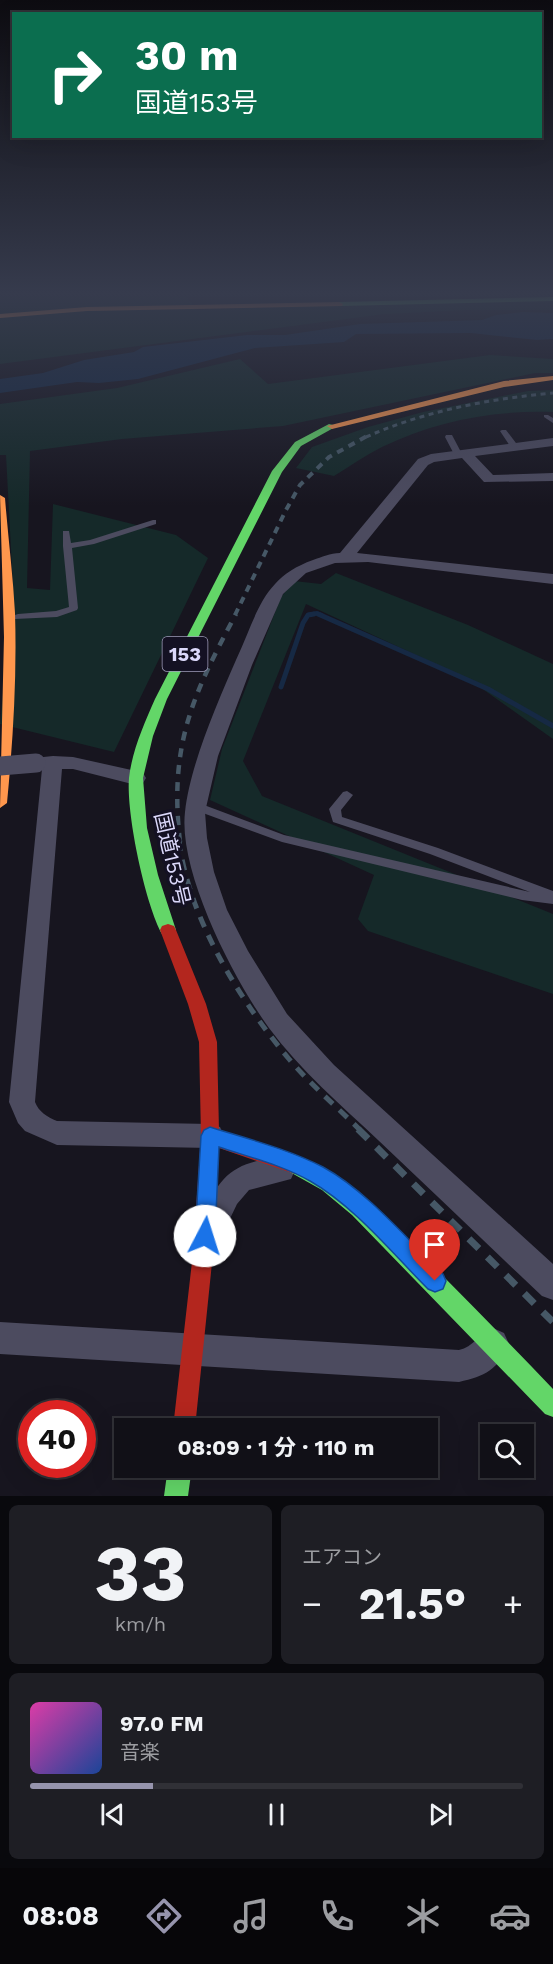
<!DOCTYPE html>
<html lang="ja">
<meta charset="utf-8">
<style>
:root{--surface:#111017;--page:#1e1e24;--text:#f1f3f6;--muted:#9c9da1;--line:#303036;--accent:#9694ad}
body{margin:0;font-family:"Work Sans","Noto Sans JP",sans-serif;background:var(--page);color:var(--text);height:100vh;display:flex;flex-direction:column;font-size:22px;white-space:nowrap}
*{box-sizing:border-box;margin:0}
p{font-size:20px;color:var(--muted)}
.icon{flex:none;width:33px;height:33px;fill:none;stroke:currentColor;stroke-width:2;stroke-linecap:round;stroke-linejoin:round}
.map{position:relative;height:1496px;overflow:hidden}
.sheet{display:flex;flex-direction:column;gap:9px;padding:9px;background:#09090d;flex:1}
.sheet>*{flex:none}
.banner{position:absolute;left:12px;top:12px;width:530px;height:126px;border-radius:0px;box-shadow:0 6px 24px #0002,0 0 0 2px var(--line);background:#0b6e4f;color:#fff;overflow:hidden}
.controls{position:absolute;left:480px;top:1424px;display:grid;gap:12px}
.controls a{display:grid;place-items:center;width:54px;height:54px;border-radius:0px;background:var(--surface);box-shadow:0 6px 24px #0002,0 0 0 2px var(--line);font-size:30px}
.speed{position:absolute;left:18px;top:1400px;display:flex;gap:12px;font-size:30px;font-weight:700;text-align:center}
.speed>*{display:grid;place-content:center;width:78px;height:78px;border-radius:50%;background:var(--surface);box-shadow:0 6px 24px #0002,0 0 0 2px var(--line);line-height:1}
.speed .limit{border:9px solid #d22;background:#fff;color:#111}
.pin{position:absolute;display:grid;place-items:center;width:51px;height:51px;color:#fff;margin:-62px -26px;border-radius:50% 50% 50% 0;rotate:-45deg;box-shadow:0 0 6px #0007}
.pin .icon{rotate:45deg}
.me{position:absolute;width:66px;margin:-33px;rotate:5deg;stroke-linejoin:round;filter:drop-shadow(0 0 4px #0008)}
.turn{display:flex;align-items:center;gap:21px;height:126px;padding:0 24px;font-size:27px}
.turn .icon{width:78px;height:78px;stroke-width:2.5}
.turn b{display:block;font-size:42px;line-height:51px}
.big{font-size:45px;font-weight:700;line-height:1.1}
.sheet .card{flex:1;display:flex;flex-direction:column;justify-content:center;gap:9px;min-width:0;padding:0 21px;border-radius:9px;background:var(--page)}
.sheet .dial{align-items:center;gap:0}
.dial b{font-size:78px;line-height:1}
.song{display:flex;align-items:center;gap:18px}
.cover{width:72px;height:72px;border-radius:9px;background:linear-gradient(135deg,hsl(320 70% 55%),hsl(220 70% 35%))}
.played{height:6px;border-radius:3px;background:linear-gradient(90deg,var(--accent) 25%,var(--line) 25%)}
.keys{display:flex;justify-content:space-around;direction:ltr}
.heat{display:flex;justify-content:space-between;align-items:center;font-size:33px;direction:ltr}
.sheet .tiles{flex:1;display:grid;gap:9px;grid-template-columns:1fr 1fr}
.card:last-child{grid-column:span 2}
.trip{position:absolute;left:114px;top:1418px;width:324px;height:60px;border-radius:0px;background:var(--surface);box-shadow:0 6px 24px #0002,0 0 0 2px var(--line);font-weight:700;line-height:60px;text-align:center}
.tabs{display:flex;height:96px;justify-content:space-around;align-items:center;background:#070609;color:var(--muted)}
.tabs .icon{width:42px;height:42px}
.tabs .selected{color:var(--accent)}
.tabs b{font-size:27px;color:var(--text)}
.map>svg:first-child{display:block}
.green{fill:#152929}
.water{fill:#162944}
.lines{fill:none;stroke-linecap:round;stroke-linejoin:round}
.stream-far1{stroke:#162944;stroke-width:4}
.stream{stroke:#162944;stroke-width:5}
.lane{fill:#4c4b5f;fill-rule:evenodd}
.street{fill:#4c4b5f;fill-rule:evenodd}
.fast{fill:#63d668;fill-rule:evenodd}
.slow{fill:#ff974d;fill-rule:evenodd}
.jam{fill:#b3261e;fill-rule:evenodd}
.rail-far4{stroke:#465866;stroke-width:3;stroke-dasharray:5 4.5;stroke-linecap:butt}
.rail-far3{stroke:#465866;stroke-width:4;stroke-dasharray:7 6;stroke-linecap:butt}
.rail-far2{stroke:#465866;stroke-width:4.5;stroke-dasharray:9 8;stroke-linecap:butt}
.rail-far1{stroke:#465866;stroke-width:5;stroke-dasharray:11 9;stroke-linecap:butt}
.rail{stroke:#465866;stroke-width:7;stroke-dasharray:14 12;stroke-linecap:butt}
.street-bridge{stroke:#4c4b5f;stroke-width:19}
.route{fill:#1a73e8;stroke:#114b97;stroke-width:1.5}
.labels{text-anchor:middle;stroke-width:6;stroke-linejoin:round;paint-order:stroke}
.shield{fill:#141123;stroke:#9f9cba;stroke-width:1.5}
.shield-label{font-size:20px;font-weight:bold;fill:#dbd8fa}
.street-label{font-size:21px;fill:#dbd8fa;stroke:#141123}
</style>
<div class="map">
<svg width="553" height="1496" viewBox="0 0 553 1496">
<rect width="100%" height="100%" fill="#17151f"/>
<path class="green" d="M0 296H186L197 310 553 296V310H467L385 314 0 364Z
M490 355 553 359V373H535L283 426 122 439 30 451 27 588 50 590 53 504 176 535 208 558 114 752 0 724 13 587 6 455H0V404L117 388 240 359 268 384Z
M553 390V412C494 410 435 421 382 447 366 455 350 466 334 476L296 468 312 447 368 427 423 412 528 391Z
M336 573 468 625 553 664V739L470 680 306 604 243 761 262 796 553 914V994L368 931 358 919 374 875 210 800 222 749 281 597 294 581 321 584Z"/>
<path class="water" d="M523 312 553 313V339L537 340 471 333 356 334 344 342 255 348 138 379 99 383 77 382 0 393V379L43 373 84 360 134 352 143 347 247 335H285L360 324 482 320 496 315Z"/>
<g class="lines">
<path class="stream-far1" d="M308 615 317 613 322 615"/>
<path class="stream" d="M318 614 488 689 553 726
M281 687 303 623 308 615 314 614"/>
<path class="lane" d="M544 415H548L553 418V423L544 417Z
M502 430H506L519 447 518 449H512L500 431Z
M446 435H452L462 454 461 456H455L445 437Z
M153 520H156V524L94 544 72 548 78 608 77 610 57 617 15 619 13 617 15 615 18 614 56 611 69 607 63 546V531H69L71 543 90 540Z
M347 791 353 795 341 810 342 817 438 848 553 891V904L522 900 282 842 192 809 190 806 196 802 284 835 530 892 430 854 333 822 329 809 343 792Z"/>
<path class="street" d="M553 438V446L475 456 493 475 553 473V481L484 482 462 458 434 462 428 465 357 553 553 574V584L368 562 335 563 306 573 283 594 252 665 218 756 205 812 207 838 214 872 227 910 248 951 287 1014 334 1065 553 1264V1300L542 1296C487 1244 433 1192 378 1140 341 1105 300 1070 269 1028 234 980 178 872 185 812 190 765 217 704 236 660 257 615 262 578 313 560 322 557 330 553 340 553L418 459 431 454Z
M53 756 73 757 136 771 143 773 146 778 143 783 136 785 73 769H62L35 1102C39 1112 47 1117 57 1121L210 1124 220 1127 224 1136 220 1145 210 1148 57 1145 25 1131 18 1123 9 1102 42 769 34 768 31 763 34 758Z
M281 1157 291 1161 295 1170 291 1179 249 1190 237 1204 226 1227 216 1231 206 1227 202 1217C220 1174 234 1162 281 1157Z
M0 1322 459 1350C473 1347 479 1334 493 1328L504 1333 509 1344C498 1370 485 1376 459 1382L0 1354Z"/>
<path class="fast" d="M553 297V301L339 306 335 304 339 302Z
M329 424 337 426 301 446 282 472 167 699 153 736 143 778 147 828 158 875 176 930 174 934 168 936 162 934C145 903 126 813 129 778 132 751 144 724 155 699L272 471 295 442Z
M295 1156C349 1177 387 1221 428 1261 470 1303 512 1346 553 1389V1417L545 1414 352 1215 322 1190 288 1171 285 1165 288 1159Z
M168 1467H192L188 1496H164Z"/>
<path class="slow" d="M339 302 343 304 342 306 87 311 0 318V314L87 307Z
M553 376V380L504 387 332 429 327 426 504 381Z
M0 495 5 498C8 537 13 575 15 613 17 677 13 740 7 803L0 808 4 637Z"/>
<path class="jam" d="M168 924 174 926 176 930 206 1004 217 1042 219 1131 302 1159 305 1165 302 1171 295 1174 219 1148 213 1253 195 1428H173L193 1253 201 1136 199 1042 188 1004 160 930 162 926Z"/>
<path class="rail-far4" d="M366 437C425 411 488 399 553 393"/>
<path class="rail-far3" d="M235 615 286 510 300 485 329 457 369 435"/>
<path class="rail-far2" d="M180 842C169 746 192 696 236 614"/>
<path class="rail-far1" d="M179 840C188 917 240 1001 289 1059 310 1084 336 1106 360 1130"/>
<path class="rail" d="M358 1129 553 1322"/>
<path class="street-bridge" d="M0 766 36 763"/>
</g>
<linearGradient id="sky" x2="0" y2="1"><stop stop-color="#0d0c11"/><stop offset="0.58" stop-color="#363b4d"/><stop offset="1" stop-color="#363b4d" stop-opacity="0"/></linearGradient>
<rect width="553" height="506" fill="url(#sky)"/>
<path class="route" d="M210 1127C248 1139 288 1149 323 1167 367 1191 407 1239 443 1274L446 1281 443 1289 435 1292 428 1289C392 1253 354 1206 310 1181 282 1165 249 1157 219 1147L215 1236 212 1243 205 1246 198 1243 195 1236 201 1136 204 1130Z"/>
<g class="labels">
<rect class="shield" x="162.5" y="637" width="45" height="34" rx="4.5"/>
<g class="shield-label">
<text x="185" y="661">153</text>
</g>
<g class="street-label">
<text transform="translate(172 859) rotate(77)" y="7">国道153号</text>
</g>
</g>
</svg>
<div class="controls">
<a><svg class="icon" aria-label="search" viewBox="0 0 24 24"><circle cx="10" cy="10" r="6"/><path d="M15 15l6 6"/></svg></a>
</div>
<div class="speed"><div class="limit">40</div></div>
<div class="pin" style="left:435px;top:1281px;background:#d93025"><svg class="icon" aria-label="arrive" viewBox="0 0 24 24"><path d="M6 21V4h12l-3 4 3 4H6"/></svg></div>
<svg class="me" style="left:205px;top:1236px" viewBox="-20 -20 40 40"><circle r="19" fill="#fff"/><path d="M0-13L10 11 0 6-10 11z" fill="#1a73e8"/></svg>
<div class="trip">08:09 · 1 分 · 110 m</div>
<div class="banner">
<div class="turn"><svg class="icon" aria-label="right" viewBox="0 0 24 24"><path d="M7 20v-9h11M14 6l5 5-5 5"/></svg><div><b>30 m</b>国道153号</div></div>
</div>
</div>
<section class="sheet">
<div class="tiles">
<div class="card dial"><b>33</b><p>km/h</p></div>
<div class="card"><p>エアコン</p>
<div class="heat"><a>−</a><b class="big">21.5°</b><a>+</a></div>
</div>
<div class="card">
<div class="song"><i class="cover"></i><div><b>97.0 FM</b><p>音楽</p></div></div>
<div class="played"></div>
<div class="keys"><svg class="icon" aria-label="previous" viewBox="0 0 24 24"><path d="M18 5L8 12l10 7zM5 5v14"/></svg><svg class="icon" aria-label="pause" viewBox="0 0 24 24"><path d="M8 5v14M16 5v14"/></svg><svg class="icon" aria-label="next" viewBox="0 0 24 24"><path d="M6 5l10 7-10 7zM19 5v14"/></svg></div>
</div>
</div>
</section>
<nav class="tabs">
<b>08:08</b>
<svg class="icon selected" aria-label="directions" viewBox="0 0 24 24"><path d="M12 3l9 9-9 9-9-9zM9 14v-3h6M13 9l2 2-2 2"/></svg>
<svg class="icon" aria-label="music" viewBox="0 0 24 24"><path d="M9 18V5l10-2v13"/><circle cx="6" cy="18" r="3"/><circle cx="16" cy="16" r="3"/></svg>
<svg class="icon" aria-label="phone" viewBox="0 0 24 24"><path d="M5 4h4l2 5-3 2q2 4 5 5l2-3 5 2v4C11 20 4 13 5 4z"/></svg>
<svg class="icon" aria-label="climate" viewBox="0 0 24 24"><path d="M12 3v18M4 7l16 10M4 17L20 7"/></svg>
<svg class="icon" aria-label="car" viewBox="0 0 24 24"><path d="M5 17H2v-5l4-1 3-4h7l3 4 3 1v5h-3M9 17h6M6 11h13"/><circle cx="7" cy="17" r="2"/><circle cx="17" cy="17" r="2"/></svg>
</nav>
